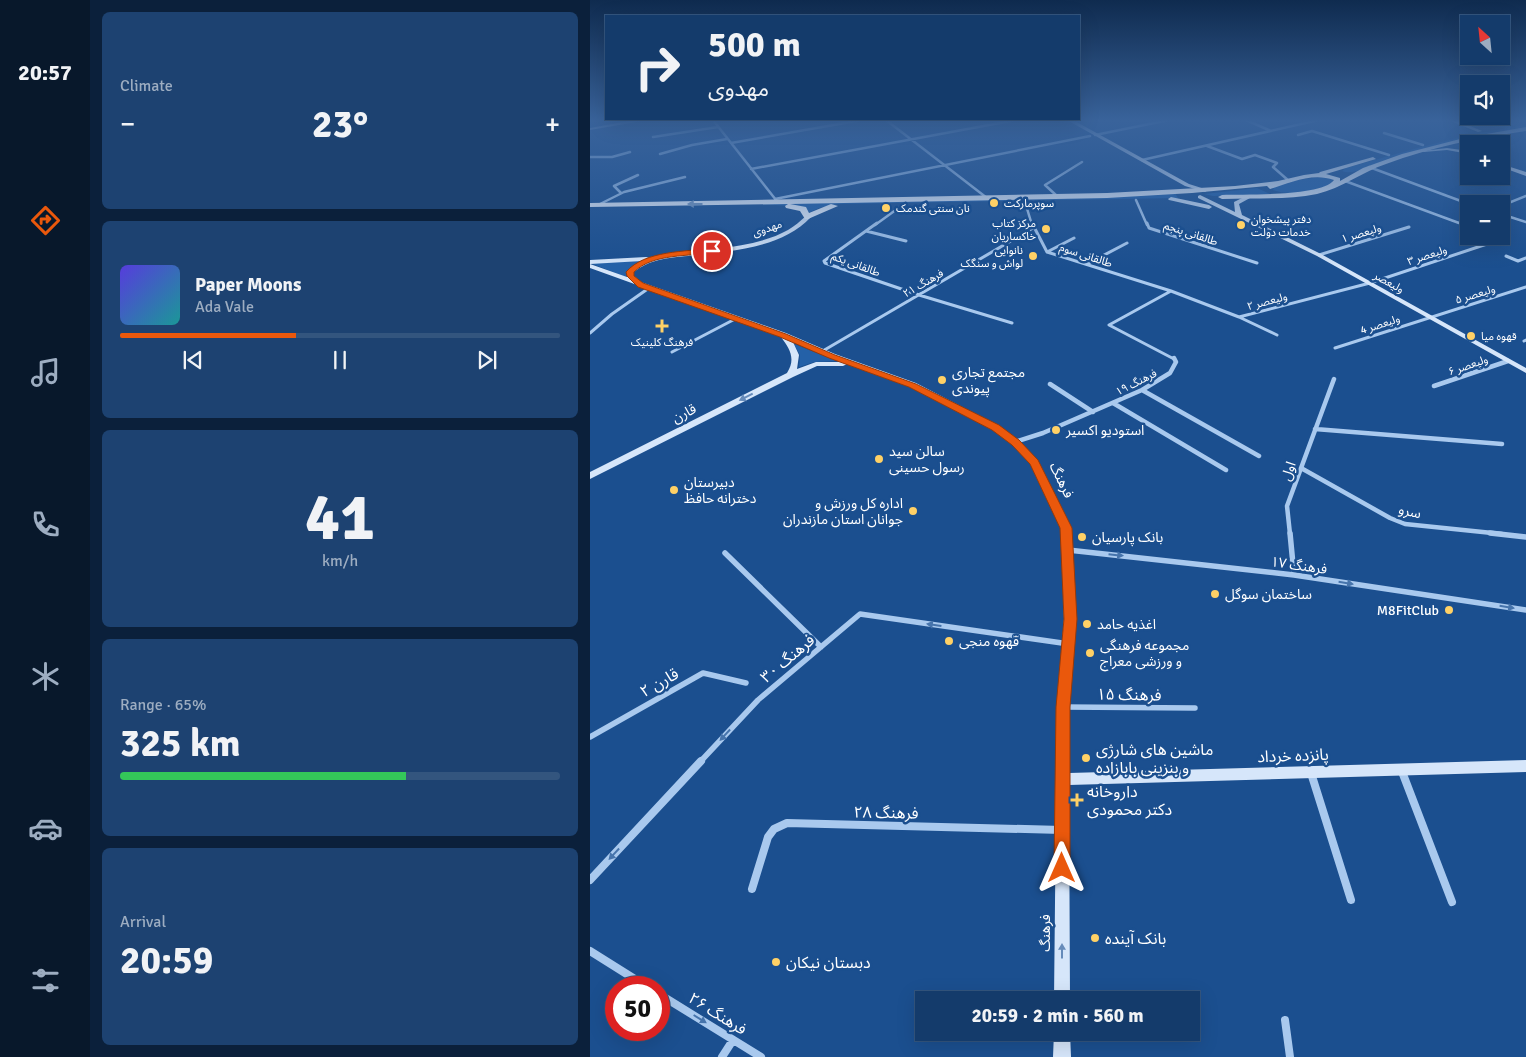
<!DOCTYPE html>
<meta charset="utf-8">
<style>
:root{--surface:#143b6b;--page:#1d4271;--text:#f1f3f6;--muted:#9dadc1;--line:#33557e;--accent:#ea580c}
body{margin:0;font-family:Signika,"Noto Sans Arabic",sans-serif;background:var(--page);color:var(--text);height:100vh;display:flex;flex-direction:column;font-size:19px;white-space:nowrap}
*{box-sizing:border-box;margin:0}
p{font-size:16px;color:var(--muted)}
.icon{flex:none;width:28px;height:28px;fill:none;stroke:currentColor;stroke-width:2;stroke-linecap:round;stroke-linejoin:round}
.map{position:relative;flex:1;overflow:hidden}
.sheet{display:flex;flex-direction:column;gap:12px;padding:12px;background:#0b203b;width:500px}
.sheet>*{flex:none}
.top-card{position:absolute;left:15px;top:15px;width:475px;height:105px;border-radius:0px;box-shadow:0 5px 20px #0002,0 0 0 1px var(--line);background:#143b6b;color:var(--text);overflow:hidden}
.needle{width:32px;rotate:333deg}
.tools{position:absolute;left:870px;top:15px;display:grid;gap:10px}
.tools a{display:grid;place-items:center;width:50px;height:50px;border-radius:0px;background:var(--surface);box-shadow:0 5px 20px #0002,0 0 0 1px var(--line);font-size:25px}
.speed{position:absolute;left:15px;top:976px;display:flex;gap:10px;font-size:25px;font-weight:700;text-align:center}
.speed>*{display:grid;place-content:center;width:65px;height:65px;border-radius:50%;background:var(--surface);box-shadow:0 5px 20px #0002,0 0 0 1px var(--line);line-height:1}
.speed .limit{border:8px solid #d22;background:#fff;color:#111}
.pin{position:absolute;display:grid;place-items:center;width:42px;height:42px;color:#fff;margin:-21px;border:2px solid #fff;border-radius:50%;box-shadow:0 1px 5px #0007}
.me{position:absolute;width:55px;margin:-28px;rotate:0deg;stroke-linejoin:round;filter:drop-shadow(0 0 4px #0008)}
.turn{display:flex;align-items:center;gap:18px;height:105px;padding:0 20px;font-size:22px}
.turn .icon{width:65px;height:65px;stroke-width:2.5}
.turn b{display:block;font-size:35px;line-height:42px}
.big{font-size:38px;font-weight:800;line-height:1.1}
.sheet .widget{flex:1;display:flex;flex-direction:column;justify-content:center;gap:8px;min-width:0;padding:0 18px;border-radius:8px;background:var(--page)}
.sheet .dial{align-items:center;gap:0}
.dial b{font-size:65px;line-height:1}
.song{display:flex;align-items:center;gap:15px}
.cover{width:60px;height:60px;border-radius:8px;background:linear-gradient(135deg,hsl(250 70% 55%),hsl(180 70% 35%))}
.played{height:5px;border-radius:2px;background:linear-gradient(90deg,var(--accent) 40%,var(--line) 40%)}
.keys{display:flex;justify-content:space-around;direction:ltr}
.heat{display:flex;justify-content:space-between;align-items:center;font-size:28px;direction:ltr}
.charge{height:8px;border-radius:4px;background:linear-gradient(90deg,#34c759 65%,var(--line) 0)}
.trip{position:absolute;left:325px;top:991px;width:285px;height:50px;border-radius:0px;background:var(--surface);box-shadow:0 5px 20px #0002,0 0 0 1px var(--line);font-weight:800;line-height:50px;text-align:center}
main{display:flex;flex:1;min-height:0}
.dock{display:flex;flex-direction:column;width:90px;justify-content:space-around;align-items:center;background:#08182b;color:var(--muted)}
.dock .icon{width:35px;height:35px}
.dock .on{color:var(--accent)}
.dock b{font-size:22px;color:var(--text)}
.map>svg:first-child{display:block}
.green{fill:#2461a8}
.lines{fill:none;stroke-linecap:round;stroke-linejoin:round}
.street-far4{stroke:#a9c9ee;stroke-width:2.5}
.street-far3{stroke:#a9c9ee;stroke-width:3}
.street-far2{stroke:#a9c9ee;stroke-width:4.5}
.street-far1{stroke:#a9c9ee;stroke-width:5.5}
.street{stroke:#a9c9ee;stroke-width:8}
.secondary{fill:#d6e6fa;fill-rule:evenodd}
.primary{fill:#f0f6ff;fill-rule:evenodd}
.oneway{fill:#7b9ac1}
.oneway2{fill:#668bba}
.oneway3{fill:#4674ac}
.route{fill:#ea580c;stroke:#983908}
.poi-dot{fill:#ffd166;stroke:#1b4f8f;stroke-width:2}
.labels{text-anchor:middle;stroke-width:5;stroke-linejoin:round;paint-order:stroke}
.far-poi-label{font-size:11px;fill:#fff;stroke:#1b4f8f;text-anchor:start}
.far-street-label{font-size:11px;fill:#fff;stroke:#1b4f8f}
.poi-label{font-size:14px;fill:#fff;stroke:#1b4f8f;text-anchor:start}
.street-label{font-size:14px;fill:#fff;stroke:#1b4f8f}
.near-street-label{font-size:16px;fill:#fff;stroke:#1b4f8f}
.near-poi-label{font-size:16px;fill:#fff;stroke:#1b4f8f;text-anchor:start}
</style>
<main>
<nav class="dock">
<b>20:57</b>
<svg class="icon on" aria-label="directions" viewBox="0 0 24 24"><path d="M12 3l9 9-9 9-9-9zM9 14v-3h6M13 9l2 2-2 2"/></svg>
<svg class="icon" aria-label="music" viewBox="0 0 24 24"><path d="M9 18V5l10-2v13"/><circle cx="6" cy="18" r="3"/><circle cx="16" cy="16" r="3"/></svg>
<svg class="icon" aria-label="phone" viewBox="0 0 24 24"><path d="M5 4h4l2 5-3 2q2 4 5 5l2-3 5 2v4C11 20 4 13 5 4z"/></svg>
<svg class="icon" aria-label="climate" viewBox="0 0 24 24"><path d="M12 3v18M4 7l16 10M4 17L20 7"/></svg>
<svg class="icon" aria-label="car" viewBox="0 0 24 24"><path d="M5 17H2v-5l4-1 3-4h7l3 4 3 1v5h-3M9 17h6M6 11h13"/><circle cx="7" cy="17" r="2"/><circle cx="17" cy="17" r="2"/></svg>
<svg class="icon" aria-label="filters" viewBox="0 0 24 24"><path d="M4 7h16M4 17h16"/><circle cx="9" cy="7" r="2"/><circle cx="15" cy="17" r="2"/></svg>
</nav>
<section class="sheet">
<div class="widget"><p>Climate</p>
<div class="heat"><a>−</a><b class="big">23°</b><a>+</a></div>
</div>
<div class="widget">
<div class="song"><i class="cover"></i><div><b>Paper Moons</b><p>Ada Vale</p></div></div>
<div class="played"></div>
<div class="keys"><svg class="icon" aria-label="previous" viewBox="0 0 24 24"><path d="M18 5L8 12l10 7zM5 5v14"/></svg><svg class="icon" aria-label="pause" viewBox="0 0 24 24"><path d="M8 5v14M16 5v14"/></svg><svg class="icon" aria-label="next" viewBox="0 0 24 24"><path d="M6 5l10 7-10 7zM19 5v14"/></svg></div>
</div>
<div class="widget dial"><b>41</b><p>km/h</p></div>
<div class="widget"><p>Range · 65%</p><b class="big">325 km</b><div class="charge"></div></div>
<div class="widget"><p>Arrival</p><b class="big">20:59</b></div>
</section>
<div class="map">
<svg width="936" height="1057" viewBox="0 0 936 1057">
<rect width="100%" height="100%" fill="#1b4f8f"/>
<path class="green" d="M936 125V128C887 135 840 148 792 162 780 165 763 176 752 171L756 168C816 151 874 134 936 125Z
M737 177 744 179 739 186C721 190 701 197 683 190L684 187C700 180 719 178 737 177Z
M667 188 680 194 623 196 614 194Z
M585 193 588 198 248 204 229 208 218 213 212 207 172 204Z
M56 260C46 264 38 265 36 277L0 263Z
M204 344 247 361 224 362 209 367 210 355Z"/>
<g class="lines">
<path class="street-far4" d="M123 120 186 200
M296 120 397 198
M656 120 681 131
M794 133 833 145
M505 135 579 120
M708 135 722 131 799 155
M63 137 128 127
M141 143 272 120
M617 146 652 159 665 155 687 163 683 167 699 181
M70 154 102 145 137 139
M0 157H22L40 152
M552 160 729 120
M779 167 879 204
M161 169 426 120
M755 181 869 223 879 219
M31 193 24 186 48 175
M467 196 455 185 492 162
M185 199 500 136
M546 200 557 225
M435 202 442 225
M8 205 34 192 95 177
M911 206 936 196
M911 214 936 222
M285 225 314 204"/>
<path class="street-far3" d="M287 223 234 261 235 263 329 295 422 323
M442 223 457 252 581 291 649 317 780 283 900 243
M557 223 559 228 667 263
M276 231 316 241
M457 252 484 238
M729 255 819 227
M916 256 928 261 936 258
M497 264 537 243
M581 291 519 325 584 359
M649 317 687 335
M0 333 22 314 59 288
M934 341 936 340
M745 348 936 287
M82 352 145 319
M231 352 443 228"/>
<path class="street-far2" d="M460 384 503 412
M844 386 918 361
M552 390 669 456
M523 403 636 470
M725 429 912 444
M425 442 453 433 552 390 580 373 586 362 584 358
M711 468 800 518 815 524 912 534
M700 534 697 506 744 379"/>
<path class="street-far1" d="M700 533 704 575
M900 533 936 537
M478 550 704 575 936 610
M135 553 231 647
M474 707 605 708
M0 737 113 673 156 683
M110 762 168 700 270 614 479 644"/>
<path class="street" d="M811 769 862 902
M721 773 761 900
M0 880 111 761
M162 889 178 837 184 829 197 823 472 830
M0 951 59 988
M69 994 171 1057
M695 1020 700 1057
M132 1057 143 1040"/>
<path class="secondary" d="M44 120H58L0 130V128Z
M477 120H483L599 184 618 190 615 192 595 186Z
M858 120H866L892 131 888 132Z
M857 148 879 151V154L857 150 834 152 832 151Z
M911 164 936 172V176L911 167Z
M610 195 645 212 644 202 656 196H660V198L649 204 652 215 731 254 936 368V373L727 256 608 198V196Z
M581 197 619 205 622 207 619 209 579 200 578 199Z
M216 216 221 217C191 249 140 251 98 256 78 258 59 259 43 273V275L51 282 196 333 245 354 326 383 409 426 428 440 447 460 481 527 486 619 479 707V773L936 760V772L479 785 480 1000H464L467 707 474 619 471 527 440 463 422 444 403 430 320 387 257 364 253 366H227L203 377 0 479V472L197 373C206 359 200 349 191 337L0 268V264L37 277 38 271 52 261 0 264V260L56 257C63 259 74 255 82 254 118 249 166 248 198 230 205 226 210 221 216 216ZM203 342 250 362H226L207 369 209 355Z
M464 1032H480L481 1057H463Z"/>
<path class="primary" d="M936 127V131C888 138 841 147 796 164 772 172 752 188 727 194 696 200 663 198 632 199L628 197 632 195C655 194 731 197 744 180 722 172 700 183 680 189L677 186 602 193 517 198 200 204 216 207 219 213 241 204 248 206 218 219H215L210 211 196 208 195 206 198 204 0 207V203L517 193 645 186 688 181 714 175 729 173 730 172 783 157 786 159 736 174 750 178V181L773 168 812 154 874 138Z"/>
</g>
<defs><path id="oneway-solid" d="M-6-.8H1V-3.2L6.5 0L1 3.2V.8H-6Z" transform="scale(1.25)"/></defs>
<use class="oneway" href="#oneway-solid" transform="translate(105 204) rotate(180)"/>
<g class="oneway2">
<use href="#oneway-solid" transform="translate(156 397) rotate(153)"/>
<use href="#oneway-solid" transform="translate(472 951) rotate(-90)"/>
</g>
<g class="oneway3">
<use href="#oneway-solid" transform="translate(526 555) rotate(6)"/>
<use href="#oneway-solid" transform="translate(756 583) rotate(9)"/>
<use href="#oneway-solid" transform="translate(917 607) rotate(9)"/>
<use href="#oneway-solid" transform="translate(344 625) rotate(-172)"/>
<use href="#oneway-solid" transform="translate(135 735) rotate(133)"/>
<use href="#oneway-solid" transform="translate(24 854) rotate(133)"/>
<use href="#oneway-solid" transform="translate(110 1019) rotate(32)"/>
</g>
<linearGradient id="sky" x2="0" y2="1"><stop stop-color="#0f2b4f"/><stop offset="0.45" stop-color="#39639b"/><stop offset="1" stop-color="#39639b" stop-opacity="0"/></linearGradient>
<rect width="936" height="268" fill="url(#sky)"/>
<path class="route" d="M122 248 125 249V252C99 257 63 253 44 272V276L53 283 196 334 245 355 326 384 409 425 429 440 448 460 482 528 487 619 480 707V868L478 874 472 876 466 874 464 868 466 707 474 619 470 528 440 464 422 445 402 430 319 387 239 358 190 337 48 287 37 276 36 272C55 250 96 252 122 248Z"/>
<g class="poi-dot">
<circle cx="404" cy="203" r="5"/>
<circle cx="296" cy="208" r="5"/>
<circle cx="651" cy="225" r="5"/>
<circle cx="456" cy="229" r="5"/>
<circle cx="443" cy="256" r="5"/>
<path d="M69.5 318.5h5v5h5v5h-5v5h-5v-5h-5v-5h5z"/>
<circle cx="881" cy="336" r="5"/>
<circle cx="352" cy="380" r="5"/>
<circle cx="466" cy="430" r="5"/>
<circle cx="289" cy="459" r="5"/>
<circle cx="84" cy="490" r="5"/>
<circle cx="323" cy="511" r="5"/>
<circle cx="492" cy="537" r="5"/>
<circle cx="625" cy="594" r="5"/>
<circle cx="859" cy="610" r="5"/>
<circle cx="497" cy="624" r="5"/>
<circle cx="359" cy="641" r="5"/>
<circle cx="500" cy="653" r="5"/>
<circle cx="496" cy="758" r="5"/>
<path d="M484.5 792.5h5v5h5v5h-5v5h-5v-5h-5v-5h5z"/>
<circle cx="505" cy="938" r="5"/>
<circle cx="186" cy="962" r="5"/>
</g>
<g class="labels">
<g class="far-poi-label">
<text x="414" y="207">سوپرمارکت</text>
<text x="306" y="212">نان سنتی گندمک</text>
<text x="661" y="223">دفتر پیشخوان<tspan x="661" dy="13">خدمات دولت</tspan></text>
<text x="446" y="227" text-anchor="end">مرکز کتاب<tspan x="446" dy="13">خاکساریان</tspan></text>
<text x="433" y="254" text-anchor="end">نانوایی<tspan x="433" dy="13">لواش و سنگک</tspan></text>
<text x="891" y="340">قهوه میا</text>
<text x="72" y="346" text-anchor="middle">فرهنگ کلینیک</text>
</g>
<g class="far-street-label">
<text transform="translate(177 228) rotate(-19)" y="4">مهدوی</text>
<text transform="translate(601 233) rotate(18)" y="4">طالقانی پنجم</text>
<text transform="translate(771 233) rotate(-17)" y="4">ولیعصر ١</text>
<text transform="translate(496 255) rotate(18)" y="4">طالقانی سوم</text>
<text transform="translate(837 255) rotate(-18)" y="4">ولیعصر ٣</text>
<text transform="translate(266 264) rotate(20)" y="4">طالقانی یکم</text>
<text transform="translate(799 282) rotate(29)" y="4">ولیعصر</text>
<text transform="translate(333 283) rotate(-30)" y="4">فرهنگ ۲۱</text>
<text transform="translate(885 294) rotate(-17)" y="4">ولیعصر ۵</text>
<text transform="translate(677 301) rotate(-15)" y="4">ولیعصر ٢</text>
<text transform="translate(790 324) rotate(-18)" y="4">ولیعصر 4</text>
<text transform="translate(878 365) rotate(-19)" y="4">ولیعصر ۶</text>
<text transform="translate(546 382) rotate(-27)" y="4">فرهنگ ۱۹</text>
</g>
<g class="poi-label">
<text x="362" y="377">مجتمع تجاری<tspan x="362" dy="16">پیوندی</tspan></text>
<text x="476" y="435">استودیو اکسیر</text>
<text x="299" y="456">سالن سید<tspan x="299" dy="16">رسول حسینی</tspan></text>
<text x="94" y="487">دبیرستان<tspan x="94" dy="16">دخترانه حافظ</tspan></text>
<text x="313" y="508" text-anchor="end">اداره کل ورزش و<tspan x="313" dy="16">جوانان استان مازندران</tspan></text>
<text x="502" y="542">بانک پارسیان</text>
<text x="635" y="599">ساختمان سوگل</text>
<text x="849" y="615" text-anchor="end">M8FitClub</text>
<text x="507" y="629">اغذیه حامد</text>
<text x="369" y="646">قهوه منجی</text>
<text x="510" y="650">مجموعه فرهنگی<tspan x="510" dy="16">و ورزشی معراج</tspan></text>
</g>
<g class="street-label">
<text transform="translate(94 413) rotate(-27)" y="5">قارن</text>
<text transform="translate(698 471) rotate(-70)" y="5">اول</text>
<text transform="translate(472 480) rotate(64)" y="5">فرهنگ</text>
<text transform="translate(820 511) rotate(13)" y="5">سرو</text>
<text transform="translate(709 565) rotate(8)" y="5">فرهنگ ۱۷</text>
<text transform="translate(455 933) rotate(-90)" y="5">فرهنگ</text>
</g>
<g class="near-street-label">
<text transform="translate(197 658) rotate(-40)" y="6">فرهنگ ۳۰</text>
<text transform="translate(69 682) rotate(-30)" y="6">قارن ٢</text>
<text transform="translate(539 694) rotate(1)" y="6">فرهنگ ۱۵</text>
<text transform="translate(703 755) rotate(-2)" y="6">پانزده خرداد</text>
<text transform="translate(296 812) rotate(1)" y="6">فرهنگ ۲۸</text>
<text transform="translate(128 1013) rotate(32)" y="6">فرهنگ ۲۶</text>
</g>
<g class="near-poi-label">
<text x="506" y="755">ماشین های شارژی<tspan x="506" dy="18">و بنزینی بابازاده</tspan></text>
<text x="497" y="797">داروخانه<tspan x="497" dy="18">دکتر محمودی</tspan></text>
<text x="515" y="944">بانک آینده</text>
<text x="196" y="968">دبستان نیکان</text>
</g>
</g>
</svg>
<div class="tools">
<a><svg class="needle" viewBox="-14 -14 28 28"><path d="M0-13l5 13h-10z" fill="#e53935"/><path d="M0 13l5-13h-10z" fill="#9dadc1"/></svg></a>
<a><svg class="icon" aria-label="sound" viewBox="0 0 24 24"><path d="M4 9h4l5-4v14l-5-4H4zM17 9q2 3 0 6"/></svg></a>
<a>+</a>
<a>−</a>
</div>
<div class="speed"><div class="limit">50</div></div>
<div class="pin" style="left:122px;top:251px;background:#d93025"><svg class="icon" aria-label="arrive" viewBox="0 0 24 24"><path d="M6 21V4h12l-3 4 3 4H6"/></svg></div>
<svg class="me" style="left:472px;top:868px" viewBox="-20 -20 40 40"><path d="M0-17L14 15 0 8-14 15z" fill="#ea580c" stroke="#fff" stroke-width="4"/></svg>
<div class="trip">20:59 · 2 min · 560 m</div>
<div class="top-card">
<div class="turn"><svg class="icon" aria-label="right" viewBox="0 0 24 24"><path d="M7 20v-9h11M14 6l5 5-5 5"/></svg><div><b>500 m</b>مهدوی</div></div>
</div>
</div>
</main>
